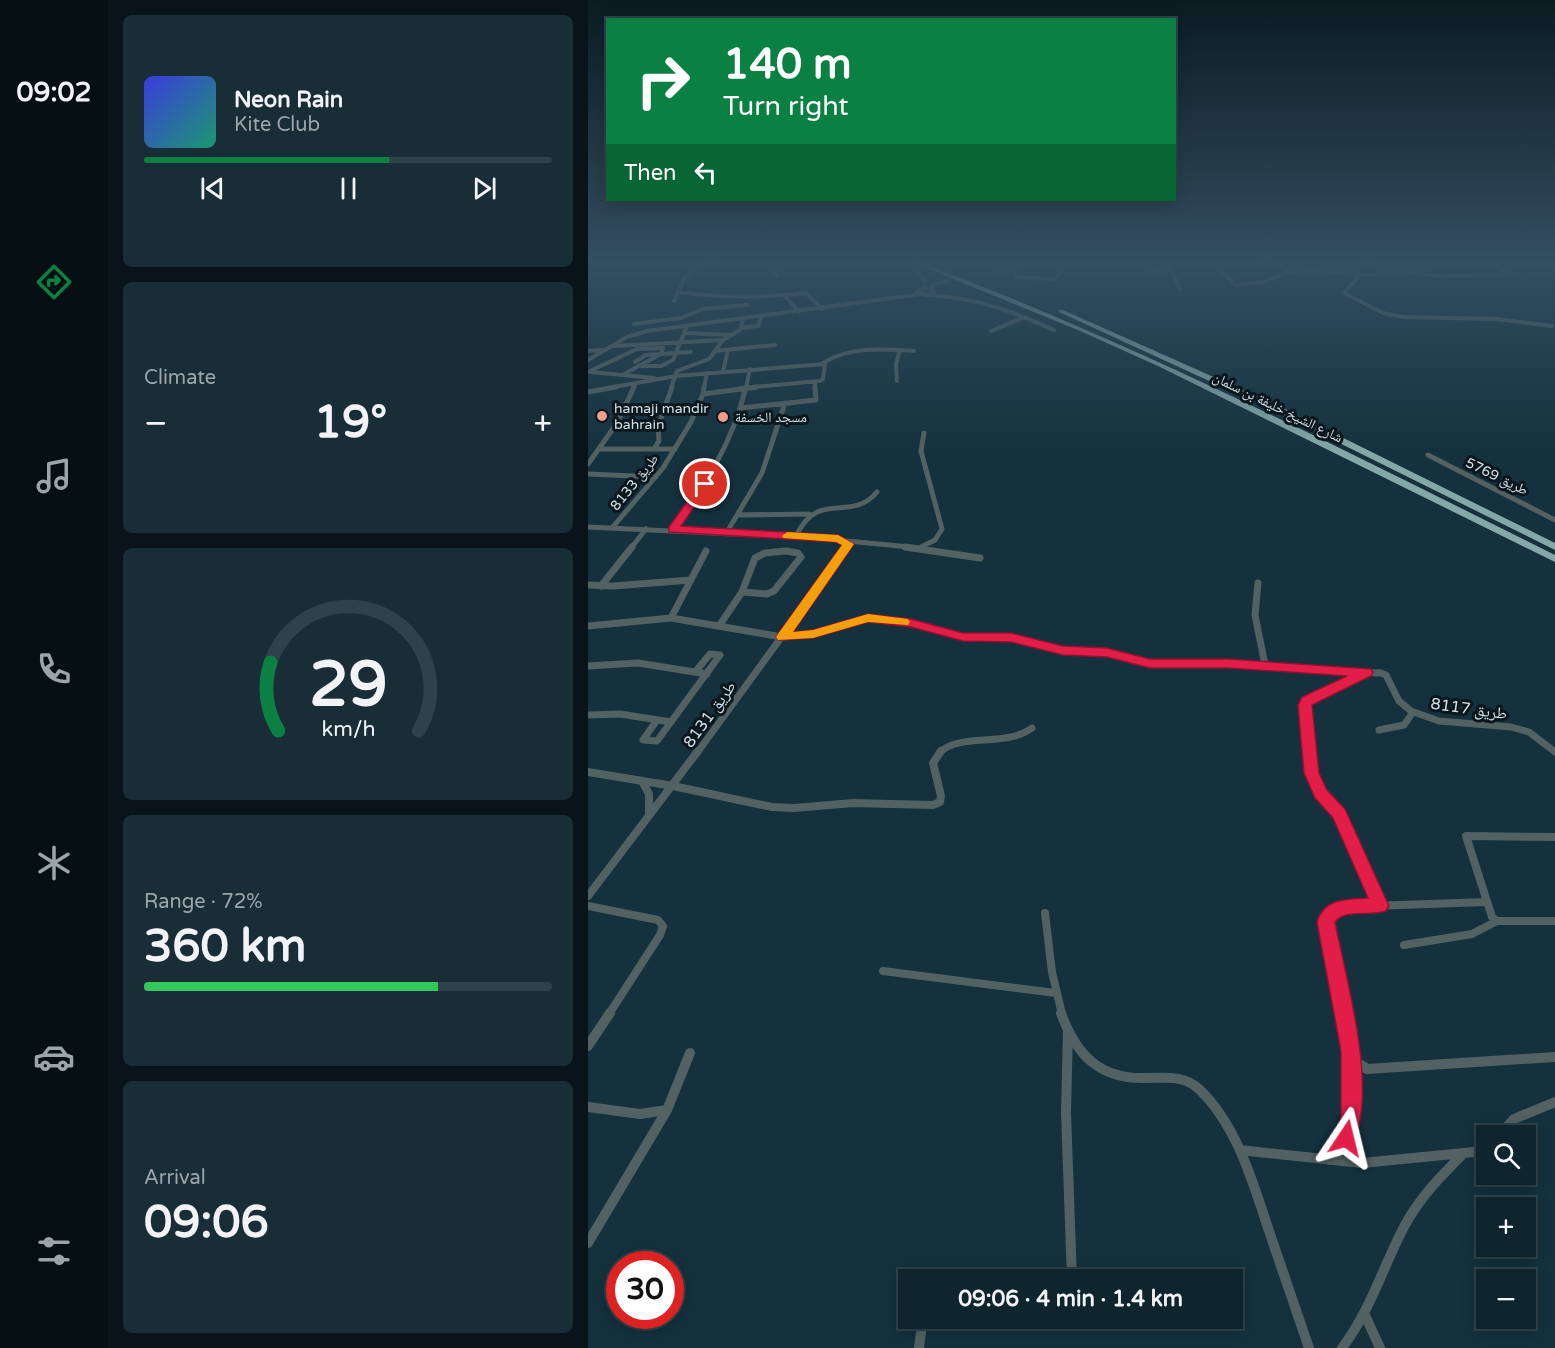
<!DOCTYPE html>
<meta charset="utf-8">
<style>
:root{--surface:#0f252e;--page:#182d36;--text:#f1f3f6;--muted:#9ba5aa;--line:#2f424a;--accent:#0b8043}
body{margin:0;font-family:"Varela Round","Noto Naskh Arabic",sans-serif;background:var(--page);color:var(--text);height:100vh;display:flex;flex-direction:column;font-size:22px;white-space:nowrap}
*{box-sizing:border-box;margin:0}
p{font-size:20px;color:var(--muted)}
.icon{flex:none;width:33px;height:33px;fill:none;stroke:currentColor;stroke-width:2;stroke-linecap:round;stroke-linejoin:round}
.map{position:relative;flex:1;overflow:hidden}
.side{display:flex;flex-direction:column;gap:15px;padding:15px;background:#081419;width:480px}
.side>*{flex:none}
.banner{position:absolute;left:18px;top:18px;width:570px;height:183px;border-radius:0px;box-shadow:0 3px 15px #0003,0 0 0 2px var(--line);background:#0b8043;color:#fff;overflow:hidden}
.buttons{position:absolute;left:888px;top:1125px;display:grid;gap:12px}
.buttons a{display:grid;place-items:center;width:60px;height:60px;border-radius:0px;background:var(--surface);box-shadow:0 3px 15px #0003,0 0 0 2px var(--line);font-size:30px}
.speed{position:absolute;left:18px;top:1251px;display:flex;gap:12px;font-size:30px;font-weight:700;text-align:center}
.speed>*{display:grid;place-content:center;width:78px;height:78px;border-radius:50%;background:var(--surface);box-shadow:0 3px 15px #0003,0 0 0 2px var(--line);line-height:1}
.speed .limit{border:9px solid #d22;background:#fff;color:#111}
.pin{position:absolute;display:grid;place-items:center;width:51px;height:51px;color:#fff;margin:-26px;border:3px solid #fff;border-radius:50%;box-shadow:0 2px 6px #0007}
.me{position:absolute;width:66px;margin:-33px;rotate:10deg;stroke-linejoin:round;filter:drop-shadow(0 0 4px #0008)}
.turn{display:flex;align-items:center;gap:21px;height:126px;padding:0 18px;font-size:27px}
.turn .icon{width:78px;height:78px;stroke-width:2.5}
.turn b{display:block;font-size:42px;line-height:51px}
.then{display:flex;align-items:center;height:57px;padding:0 18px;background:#0003;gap:12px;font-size:22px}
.big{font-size:45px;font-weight:800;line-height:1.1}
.side .tile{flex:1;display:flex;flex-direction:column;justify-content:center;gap:9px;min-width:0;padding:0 21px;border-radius:9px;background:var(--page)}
.side .dial{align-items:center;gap:0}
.dial svg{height:156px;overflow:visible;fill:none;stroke:var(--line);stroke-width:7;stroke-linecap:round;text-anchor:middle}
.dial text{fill:var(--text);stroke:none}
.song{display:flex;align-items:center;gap:18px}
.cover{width:72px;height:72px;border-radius:9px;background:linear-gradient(135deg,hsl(240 70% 55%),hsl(160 70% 35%))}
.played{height:6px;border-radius:3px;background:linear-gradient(90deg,var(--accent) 60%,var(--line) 60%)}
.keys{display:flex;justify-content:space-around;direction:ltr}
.heat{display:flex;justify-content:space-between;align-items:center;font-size:33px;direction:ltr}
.charge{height:9px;border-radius:4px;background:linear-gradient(90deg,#34c759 72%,var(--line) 0)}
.trip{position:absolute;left:310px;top:1269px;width:345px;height:60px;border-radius:0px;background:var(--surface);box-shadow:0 3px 15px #0003,0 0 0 2px var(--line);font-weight:800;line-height:60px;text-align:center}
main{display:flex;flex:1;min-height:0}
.dock{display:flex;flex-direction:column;width:108px;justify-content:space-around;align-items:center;background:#060f12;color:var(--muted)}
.dock .icon{width:42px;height:42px}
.dock .selected{color:var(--accent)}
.dock b{font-size:27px;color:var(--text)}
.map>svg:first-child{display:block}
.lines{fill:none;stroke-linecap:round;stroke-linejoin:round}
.street-far4{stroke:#526161;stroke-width:4}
.street-far3{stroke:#526161;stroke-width:5}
.street-far2{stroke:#526161;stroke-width:7}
.street-far1{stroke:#526161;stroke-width:8}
.street{stroke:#526161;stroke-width:10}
.highway{fill:#83a8a7;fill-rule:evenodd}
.route{fill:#e11d48;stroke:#92132f;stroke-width:1.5}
.slow{fill:#f59e0b}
.poi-dot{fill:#f49d8c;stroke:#0b171d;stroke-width:2}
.labels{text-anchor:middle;stroke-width:6;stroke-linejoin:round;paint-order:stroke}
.far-street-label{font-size:14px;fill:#cfe0e7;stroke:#0b171d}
.far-poi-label{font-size:14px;fill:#cfe0e7;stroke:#0b171d;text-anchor:start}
.street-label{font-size:16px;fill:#cfe0e7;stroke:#0b171d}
</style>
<main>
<nav class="dock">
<b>09:02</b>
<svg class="icon selected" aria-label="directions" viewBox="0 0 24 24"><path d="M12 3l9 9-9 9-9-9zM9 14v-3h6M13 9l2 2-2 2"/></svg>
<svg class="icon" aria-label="music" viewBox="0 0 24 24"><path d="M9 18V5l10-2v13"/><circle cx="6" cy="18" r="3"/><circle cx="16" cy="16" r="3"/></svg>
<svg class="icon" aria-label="phone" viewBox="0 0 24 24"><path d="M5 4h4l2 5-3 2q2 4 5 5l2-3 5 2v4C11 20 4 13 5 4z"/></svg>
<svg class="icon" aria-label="climate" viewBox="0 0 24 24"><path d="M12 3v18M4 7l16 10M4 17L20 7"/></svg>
<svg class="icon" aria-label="car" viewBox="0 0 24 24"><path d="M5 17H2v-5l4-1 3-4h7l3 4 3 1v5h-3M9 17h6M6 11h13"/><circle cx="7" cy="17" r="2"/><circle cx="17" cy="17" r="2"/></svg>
<svg class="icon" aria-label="filters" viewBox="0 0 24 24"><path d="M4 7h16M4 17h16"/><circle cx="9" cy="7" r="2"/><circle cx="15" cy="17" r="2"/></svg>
</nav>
<section class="side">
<div class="tile">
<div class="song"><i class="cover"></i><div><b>Neon Rain</b><p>Kite Club</p></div></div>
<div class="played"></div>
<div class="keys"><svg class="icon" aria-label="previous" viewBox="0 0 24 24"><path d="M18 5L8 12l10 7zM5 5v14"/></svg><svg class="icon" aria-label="pause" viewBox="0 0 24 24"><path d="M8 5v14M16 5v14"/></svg><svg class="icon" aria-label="next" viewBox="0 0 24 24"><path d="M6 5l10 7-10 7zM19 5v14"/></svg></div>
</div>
<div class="tile"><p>Climate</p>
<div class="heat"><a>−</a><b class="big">19°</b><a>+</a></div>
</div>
<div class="tile dial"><svg viewBox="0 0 100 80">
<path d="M14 69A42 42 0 1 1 86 69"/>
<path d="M14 69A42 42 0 0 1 10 34" stroke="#0b8043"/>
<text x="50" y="56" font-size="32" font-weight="700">29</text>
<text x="50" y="72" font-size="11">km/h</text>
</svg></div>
<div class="tile"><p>Range · 72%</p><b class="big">360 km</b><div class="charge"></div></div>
<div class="tile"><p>Arrival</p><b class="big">09:06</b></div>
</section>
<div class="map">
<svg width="967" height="1348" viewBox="0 0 967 1348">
<rect width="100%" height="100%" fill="#14313d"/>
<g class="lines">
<path class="street-far4" d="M71 263 74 266 111 268
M118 263 183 268 189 276
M580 263 592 289
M626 263 647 285 675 282 700 272
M690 263 700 272 725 270 783 275 796 270 808 269 850 276 913 275 915 273 909 263
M770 263H789
M437 266 452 263
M429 267 427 275 430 277 466 279 480 263
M630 267 675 263
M325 268 337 281 336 288
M562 271 583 270
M407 272 434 266
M772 275 756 293 795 313 815 317 909 319 964 326
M336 288 344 289 346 292 338 295 329 292Z
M344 289 346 284 361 281
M90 292C133 298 175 298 218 293L234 309
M339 295C385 297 425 311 466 330
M198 297 211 312
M86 301 97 277 118 263
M46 324 93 318 115 309 159 305
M153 328 170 326 173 318
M403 331 437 317
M97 333 142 335
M26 346 135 340
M0 351 15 350
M127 351 187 345
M0 360 39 337 59 331 334 294
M47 362 58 355 103 352
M235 363C261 346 296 349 326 351
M50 366H73L85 360 99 326
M0 372 49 349 75 348 73 354 36 374
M3 372 66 378
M135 372 140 350
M309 381 308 364 312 350
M227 382V388
M20 388 88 376 237 364 235 379 232 381 153 388
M45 388 48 383
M83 388 89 371 121 359 135 340 152 330 155 320
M116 388 119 373
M158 388 162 369"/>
<path class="street-far3" d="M0 392 28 387
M115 394 116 387
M152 408 228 400 227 387
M11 449H87
M66 449 71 441 70 427 84 387
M840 455 967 520
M0 464 29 423 46 387
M0 474 68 477
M149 515 221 514
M0 527 251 539 261 544 258 548
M24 528 75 468 103 422 115 394 169 387
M85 529C119 482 144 444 158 387
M139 532 174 473 197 403
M208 536C231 488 262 524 289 492
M259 541 332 548
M333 547 347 540 354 529 333 451 336 433
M43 548 58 529"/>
<path class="street-far2" d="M317 547 392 558
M198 551 210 553 213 557 186 591 179 594 154 592 167 558 177 553Z
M670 583 667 615 677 665
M0 585 25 586 103 580
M13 586 44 547
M83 618 118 551
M0 626 83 618 194 637 225 634 280 618 323 623 375 637 423 638 475 650 519 652 563 664 640 663 749 672 793 673 798 675 811 701 823 711 851 721 923 727 941 732 967 752
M131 626 154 592
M0 666 50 663 119 674
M0 715 32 714 83 722
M69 720 55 740 69 741 132 655 122 654 107 672
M791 730 816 725 825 712
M109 753 259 547
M351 753C373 732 417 748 444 728
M721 753 717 705 719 701 776 674"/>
<path class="street-far1" d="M721 751 723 773 733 794 751 814 792 906
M0 772 85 786 184 807 206 808 265 803 345 805 352 802 353 796 345 763 353 751
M54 781 61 794V815
M0 896 110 751
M0 906 70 920 75 926 72 935 21 1014
M457 913 464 972 474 1014
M909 921 904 917 878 836 967 837
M816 945 884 934 909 921H967
M295 971 468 993
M756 1014 738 922 740 915 753 907 899 902"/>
<path class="street" d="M473 1013C488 1055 512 1080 559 1078 578 1078 596 1075 611 1089 649 1125 665 1183 681 1231 694 1270 708 1309 721 1348
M480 1031 478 1112 484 1280
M0 1046 22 1013
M764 1053 770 1063 779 1069 967 1057
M0 1107 52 1114 79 1110
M911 1136 926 1119 967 1102
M652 1150 774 1163 886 1152 898 1145
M741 1160C746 1153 754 1146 758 1138 771 1109 761 1043 756 1013
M0 1243 79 1110 102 1053
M777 1315 792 1348
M331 1348 335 1318
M754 1348C783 1310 795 1266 817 1225 832 1197 854 1175 876 1153"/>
<path class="highway" d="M326 263H334C553 346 758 451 967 555V562L570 366 490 330Z
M471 310H475L695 408 967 543V550L689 412 471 312Z"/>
</g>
<linearGradient id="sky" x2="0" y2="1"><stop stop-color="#0b1b22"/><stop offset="0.58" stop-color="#344e62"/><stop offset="1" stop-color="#344e62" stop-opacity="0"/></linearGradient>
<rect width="967" height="452" fill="url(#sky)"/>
<path class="route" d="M117 481 122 484 93 526 250 535 266 544 205 632 225 630 280 614 323 619 375 633H423L475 646 519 648 562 659H640L783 669 785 672 783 676 724 705 731 773 739 790 757 809 801 906 798 911C781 917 759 908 747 922 759 984 790 1086 765 1145L758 1148 750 1145 747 1138 753 1118V1051L729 922C736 898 759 899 780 898L745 818 727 798 716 773 710 705 714 697 759 676 640 668H562L519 657 475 655 423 642 375 641 323 627 280 622 225 638 190 640 188 637 190 634 254 545 248 542 81 532V527L113 482Z"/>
<path class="slow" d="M199 532 250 535 266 544 205 632 225 630 280 614 320 619 322 622 320 625 280 622 225 638 190 640 188 637 190 634 254 545 248 542 195 538 194 536Z"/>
<g class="poi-dot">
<circle cx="14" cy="416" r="6"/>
<circle cx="135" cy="417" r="6"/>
</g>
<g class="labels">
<g class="far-street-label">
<text transform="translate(690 407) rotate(26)" y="5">شارع الشيخ خليفة بن سلمان</text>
<text transform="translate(909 476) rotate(26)" y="5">طريق 5769</text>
<text transform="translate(46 482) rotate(-51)" y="5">طريق 8133</text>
</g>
<g class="far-poi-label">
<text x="26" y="413">hamaji mandir<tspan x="26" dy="16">bahrain</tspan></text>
<text x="147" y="422">مسجد الخسفة</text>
</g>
<g class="street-label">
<text transform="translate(881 708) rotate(8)" y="6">طريق 8117</text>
<text transform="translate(121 714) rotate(-54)" y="6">طريق 8131</text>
</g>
</g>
</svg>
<div class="buttons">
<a><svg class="icon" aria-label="search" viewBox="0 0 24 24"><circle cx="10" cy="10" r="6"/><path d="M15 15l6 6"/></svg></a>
<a>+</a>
<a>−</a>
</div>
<div class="speed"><div class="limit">30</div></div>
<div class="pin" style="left:117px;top:484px;background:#d93025"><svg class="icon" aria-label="arrive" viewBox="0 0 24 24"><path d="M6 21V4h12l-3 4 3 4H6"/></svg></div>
<svg class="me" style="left:758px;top:1138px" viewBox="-20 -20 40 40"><path d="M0-17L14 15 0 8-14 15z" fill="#e11d48" stroke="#fff" stroke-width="4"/></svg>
<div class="trip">09:06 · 4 min · 1.4 km</div>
<div class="banner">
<div class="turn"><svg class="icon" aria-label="right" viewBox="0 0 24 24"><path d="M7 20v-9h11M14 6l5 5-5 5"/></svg><div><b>140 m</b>Turn right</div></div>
<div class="then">Then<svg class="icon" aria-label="left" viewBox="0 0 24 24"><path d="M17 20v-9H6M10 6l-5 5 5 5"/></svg></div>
</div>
</div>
</main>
